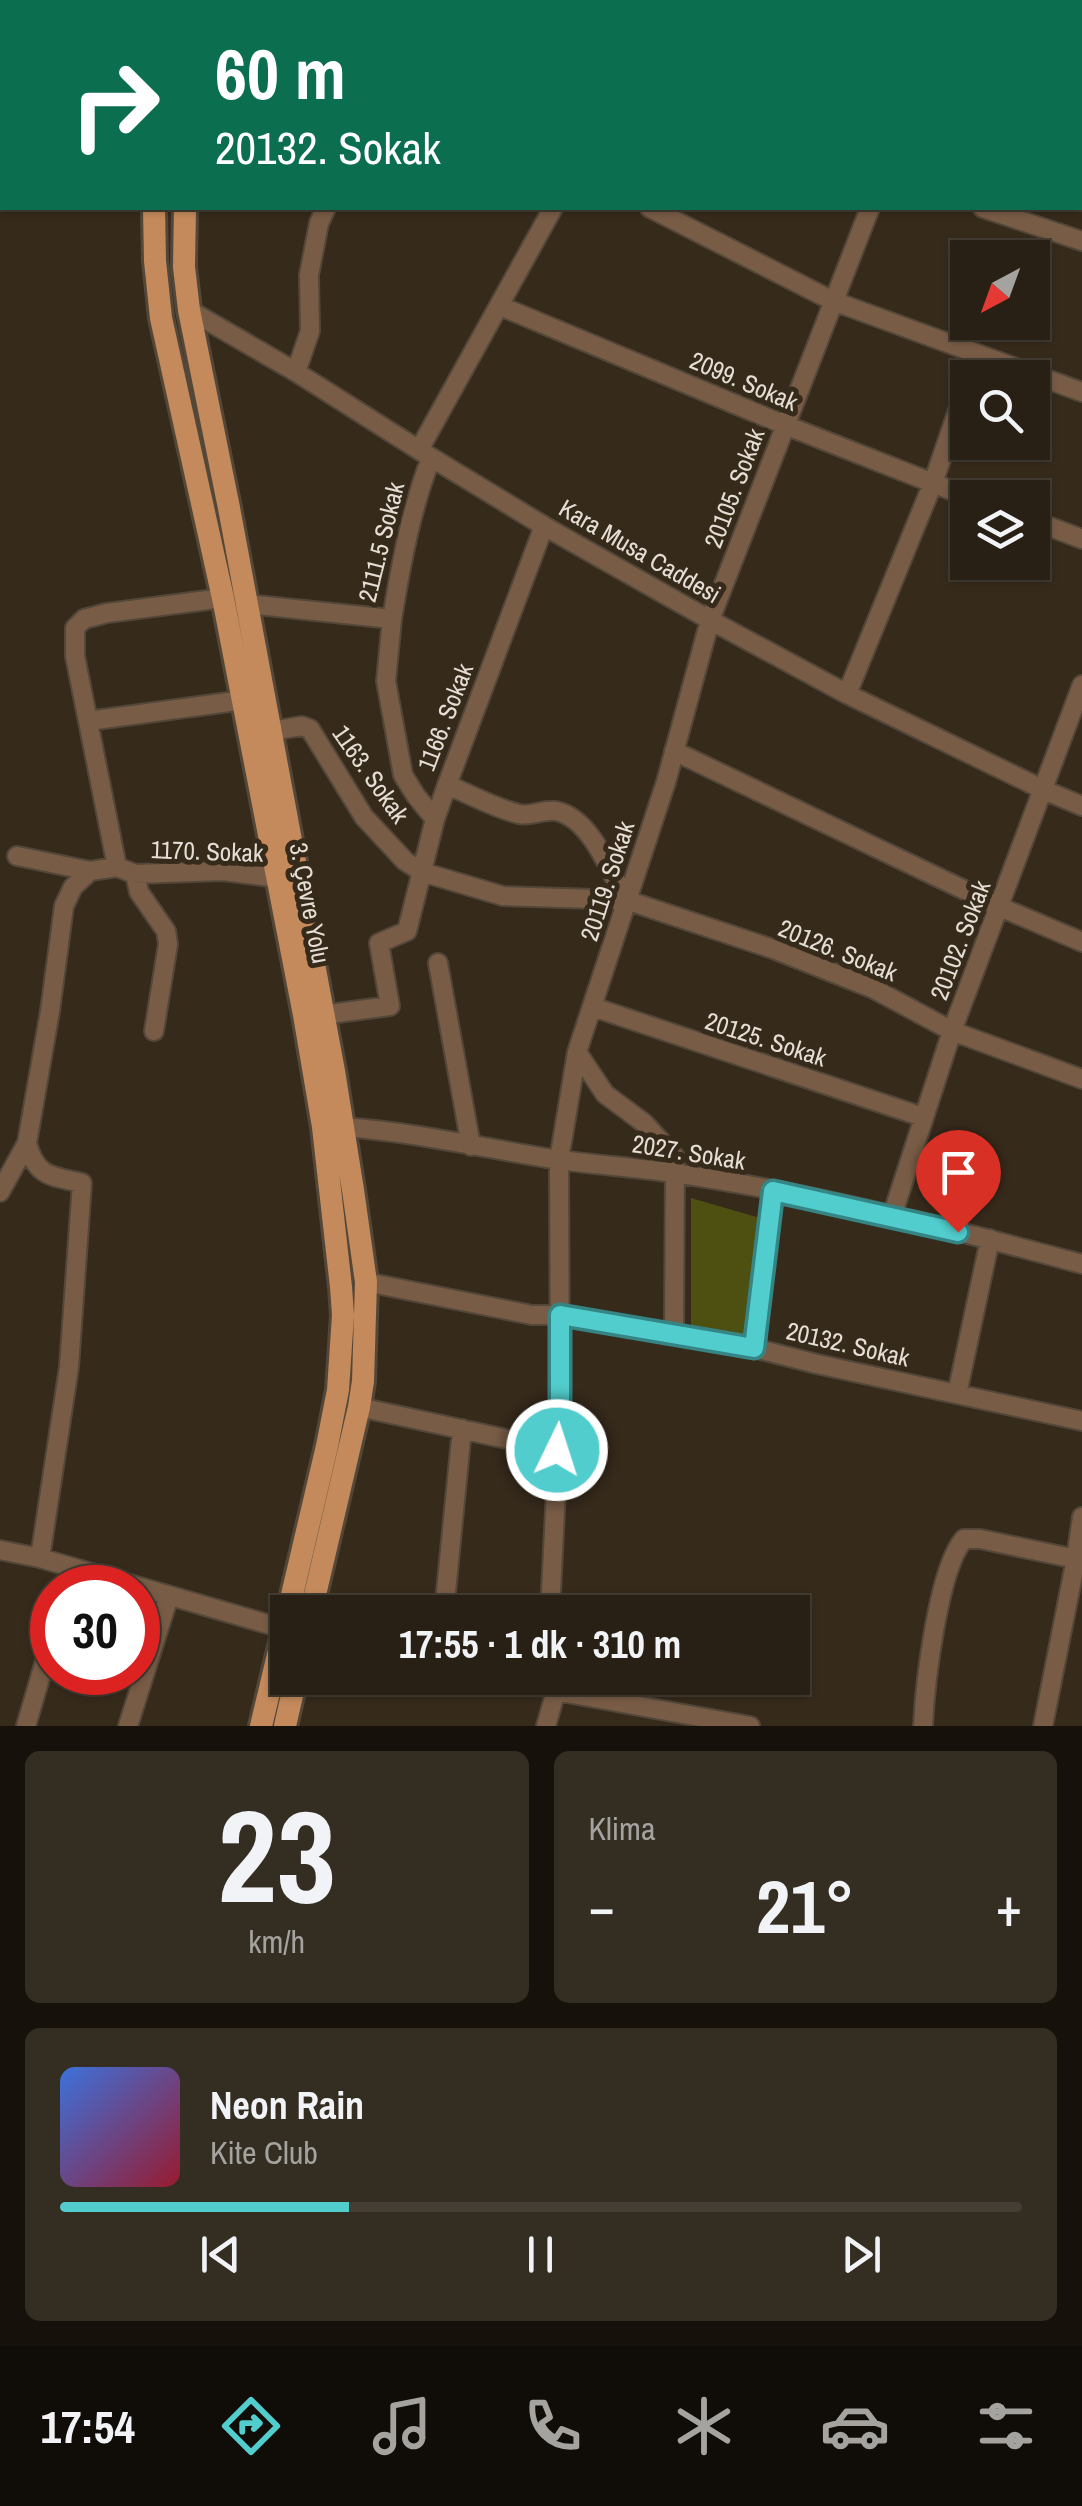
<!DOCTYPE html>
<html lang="tr">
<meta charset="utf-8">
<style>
:root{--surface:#282014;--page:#342d22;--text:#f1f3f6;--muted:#a5a3a0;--line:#443e34;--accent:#52cdcd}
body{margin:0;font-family:"Archivo Narrow",sans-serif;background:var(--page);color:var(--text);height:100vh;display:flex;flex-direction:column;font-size:38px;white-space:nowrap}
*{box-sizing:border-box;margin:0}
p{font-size:32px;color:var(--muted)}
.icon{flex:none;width:55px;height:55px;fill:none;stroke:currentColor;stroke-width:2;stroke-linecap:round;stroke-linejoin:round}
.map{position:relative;height:1726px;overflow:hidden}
.drawer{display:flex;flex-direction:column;gap:25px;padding:25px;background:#16120b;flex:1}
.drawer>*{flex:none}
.top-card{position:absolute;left:0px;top:0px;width:1082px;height:210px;box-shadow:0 2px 8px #0004,0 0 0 2px var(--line);background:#0b6e4f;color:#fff;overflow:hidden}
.needle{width:65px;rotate:221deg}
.controls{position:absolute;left:950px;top:240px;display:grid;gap:20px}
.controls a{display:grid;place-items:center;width:100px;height:100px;border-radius:0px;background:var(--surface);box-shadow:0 2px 8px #0004,0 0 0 2px var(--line);font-size:50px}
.speed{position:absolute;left:30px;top:1565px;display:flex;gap:20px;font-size:50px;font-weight:700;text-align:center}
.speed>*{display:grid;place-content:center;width:130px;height:130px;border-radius:50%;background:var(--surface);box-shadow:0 2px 8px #0004,0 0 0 2px var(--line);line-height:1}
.speed .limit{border:15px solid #d22;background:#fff;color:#111}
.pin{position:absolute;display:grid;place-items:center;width:85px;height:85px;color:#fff;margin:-102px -42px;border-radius:50% 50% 50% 0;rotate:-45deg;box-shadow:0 0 10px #0007}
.pin .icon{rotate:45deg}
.me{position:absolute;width:110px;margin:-55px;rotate:4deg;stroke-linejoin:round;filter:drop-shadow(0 0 8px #0008)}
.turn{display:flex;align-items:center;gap:35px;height:210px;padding:0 50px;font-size:45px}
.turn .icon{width:130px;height:130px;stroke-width:2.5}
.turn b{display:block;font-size:70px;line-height:85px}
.big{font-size:75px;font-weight:800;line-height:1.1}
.drawer .widget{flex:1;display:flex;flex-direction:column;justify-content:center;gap:15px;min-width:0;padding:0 35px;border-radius:15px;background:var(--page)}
.drawer .dial{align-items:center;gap:0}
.dial b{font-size:130px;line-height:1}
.song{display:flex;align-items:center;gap:30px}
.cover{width:120px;height:120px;border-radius:15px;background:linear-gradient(135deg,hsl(220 70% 55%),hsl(350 70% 35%))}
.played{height:10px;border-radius:5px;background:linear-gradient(90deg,var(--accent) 30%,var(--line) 30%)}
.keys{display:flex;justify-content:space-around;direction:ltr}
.heat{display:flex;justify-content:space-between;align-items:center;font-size:55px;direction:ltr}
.drawer .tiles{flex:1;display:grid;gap:25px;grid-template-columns:1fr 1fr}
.widget:last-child{grid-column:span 2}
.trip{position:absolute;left:270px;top:1595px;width:540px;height:100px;border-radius:0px;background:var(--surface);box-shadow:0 2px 8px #0004,0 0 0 2px var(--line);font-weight:800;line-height:100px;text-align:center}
.dock{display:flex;height:160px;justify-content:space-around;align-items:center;background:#100d08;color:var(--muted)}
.dock .icon{width:70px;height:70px}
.dock .active{color:var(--accent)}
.dock b{font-size:45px;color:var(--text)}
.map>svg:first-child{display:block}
.green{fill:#4e5012}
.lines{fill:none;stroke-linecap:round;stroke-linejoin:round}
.minor-casing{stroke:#524739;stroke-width:22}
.major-casing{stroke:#524739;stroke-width:28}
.minor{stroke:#785c46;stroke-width:18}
.major{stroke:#c48a5b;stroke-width:22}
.route-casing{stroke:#358585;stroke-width:25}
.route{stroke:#52cdcd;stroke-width:18}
.labels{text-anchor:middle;stroke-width:10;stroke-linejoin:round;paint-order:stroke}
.street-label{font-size:25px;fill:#e6ded5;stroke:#362a1b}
</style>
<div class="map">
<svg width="1082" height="1726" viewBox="0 0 1082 1726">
<rect width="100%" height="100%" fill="#362a1b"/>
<path class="green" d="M691 1198 760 1218 744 1339 691 1331Z"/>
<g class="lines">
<g class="minor-casing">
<path id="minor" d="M294 0 298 2
M903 0 909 2
M271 2 275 0
M512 2 515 0
M677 2 679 0
M963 2 964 0
M0 59 2 61
M1080 64 1082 65
M650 208 833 301 1082 392
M983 208 1082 241
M500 306 785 425 971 498
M189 310 296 372 419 450 544 526 710 620 847 694 1044 790 1082 806
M296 372 310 331 309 275 319 223 326 208
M419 450 553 208
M1032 520 1082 539
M247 604 392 619C401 564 411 509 431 458
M392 619 386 681 403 775 416 796 435 819
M847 694 933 483 968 381
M88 721 244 700
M271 731 302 726 310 729 364 817 405 861 422 872 503 896 626 900 773 949 874 989 952 1031 1082 1079
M674 751 1000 907 1082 942
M447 785C470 794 494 808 519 814 530 817 543 809 556 811 591 818 610 872 626 900
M17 856 90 871 117 867 135 874 223 871 277 878
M117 867 75 656V628L84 619 107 613 223 598
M135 874 139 892 166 931 168 944 154 1031
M438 963 471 1146
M593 1007 923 1117
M322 1015 390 1006 379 943 407 931 435 819 447 785 544 526
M577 1052 605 1094 644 1123 675 1157 674 1334
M343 1127C414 1132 483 1148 553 1159 593 1165 634 1167 674 1173 812 1193 948 1228 1082 1264
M27 1143C36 1177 51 1176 82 1183L69 1367 40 1558
M0 1192 27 1143 50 1011 64 906 73 887 90 871
M892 1216 952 1031 1082 685
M366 1282 532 1315H560L754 1348 817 1364 1082 1421
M754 1348 773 1191
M957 1394 990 1239
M359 1407 557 1450
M0 1550 40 1558 288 1630
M67 1588 73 1568
M444 1612 462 1429
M550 1612 560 1409 559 1160 577 1052 666 782 710 620 870 208
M483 1678 547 1687 556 1691 750 1726
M26 1726 52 1637
M128 1726 169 1596
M546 1726 556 1691
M923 1726C925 1684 938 1569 964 1539H980L1076 1559
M1043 1726 1076 1559 1082 1517"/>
</g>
<g class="major-casing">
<path id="major" d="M197 2 198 0
M232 2 233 0
M154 208 155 261 161 318 223 598 304 1015 323 1127 341 1287 343 1315 338 1390 327 1446 288 1612
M185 208 184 267 189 310 229 508 334 1071 353 1190 366 1282 363 1381 359 1407 311 1612
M261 1726 288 1613
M285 1726 296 1678"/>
</g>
<use href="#minor" class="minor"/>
<use href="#major" class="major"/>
</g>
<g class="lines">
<g class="route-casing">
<path id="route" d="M557 1450 560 1409V1315L754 1348 773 1191 958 1232"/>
</g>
<use href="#route" class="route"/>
</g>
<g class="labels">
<g class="street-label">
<text transform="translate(744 381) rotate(23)" y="9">2099. Sokak</text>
<text transform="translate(734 488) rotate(-69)" y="9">20105. Sokak</text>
<text transform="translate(381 542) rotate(-76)" y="9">2111.5 Sokak</text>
<text transform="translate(640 551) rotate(30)" y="9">Kara Musa Caddesi</text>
<text transform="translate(445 717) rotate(-69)" y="9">1166. Sokak</text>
<text transform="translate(371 774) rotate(55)" y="9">1163. Sokak</text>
<text transform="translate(207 851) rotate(2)" y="9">1170. Sokak</text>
<text transform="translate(607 881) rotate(-72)" y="9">20119. Sokak</text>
<text transform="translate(310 903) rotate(79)" y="9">3. Çevre Yolu</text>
<text transform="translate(960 940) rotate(-69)" y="9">20102. Sokak</text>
<text transform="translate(838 950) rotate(22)" y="9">20126. Sokak</text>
<text transform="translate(766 1039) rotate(18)" y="9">20125. Sokak</text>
<text transform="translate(689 1152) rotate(9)" y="9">2027. Sokak</text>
<text transform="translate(848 1344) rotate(13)" y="9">20132. Sokak</text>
</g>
</g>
</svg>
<div class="controls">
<a><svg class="needle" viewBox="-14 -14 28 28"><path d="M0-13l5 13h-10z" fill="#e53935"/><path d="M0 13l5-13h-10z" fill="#a5a3a0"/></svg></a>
<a><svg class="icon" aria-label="search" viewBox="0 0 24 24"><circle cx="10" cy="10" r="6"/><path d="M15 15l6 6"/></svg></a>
<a><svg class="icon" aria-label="layers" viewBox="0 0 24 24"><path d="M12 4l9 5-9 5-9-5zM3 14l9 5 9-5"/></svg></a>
</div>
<div class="speed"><div class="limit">30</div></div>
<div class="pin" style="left:958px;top:1232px;background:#d93025"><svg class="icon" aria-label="arrive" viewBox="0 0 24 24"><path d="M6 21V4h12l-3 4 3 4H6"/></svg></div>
<svg class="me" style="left:557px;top:1450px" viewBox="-20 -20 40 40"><circle r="17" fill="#52cdcd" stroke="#fff" stroke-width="3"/><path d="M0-11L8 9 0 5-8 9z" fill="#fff"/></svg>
<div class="trip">17:55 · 1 dk · 310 m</div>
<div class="top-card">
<div class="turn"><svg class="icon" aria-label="right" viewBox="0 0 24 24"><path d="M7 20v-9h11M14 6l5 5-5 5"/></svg><div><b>60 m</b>20132. Sokak</div></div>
</div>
</div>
<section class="drawer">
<div class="tiles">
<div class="widget dial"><b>23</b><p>km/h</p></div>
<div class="widget"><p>Klima</p>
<div class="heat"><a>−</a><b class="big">21°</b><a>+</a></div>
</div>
<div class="widget">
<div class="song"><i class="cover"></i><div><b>Neon Rain</b><p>Kite Club</p></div></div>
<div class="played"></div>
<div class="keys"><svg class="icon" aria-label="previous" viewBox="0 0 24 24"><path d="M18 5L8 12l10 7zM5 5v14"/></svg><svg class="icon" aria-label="pause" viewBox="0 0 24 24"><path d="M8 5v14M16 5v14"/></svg><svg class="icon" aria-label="next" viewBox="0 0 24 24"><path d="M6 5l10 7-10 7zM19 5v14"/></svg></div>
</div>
</div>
</section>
<nav class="dock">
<b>17:54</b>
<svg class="icon active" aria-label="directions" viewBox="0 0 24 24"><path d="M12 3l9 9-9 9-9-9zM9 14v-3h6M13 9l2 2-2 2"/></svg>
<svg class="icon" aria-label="music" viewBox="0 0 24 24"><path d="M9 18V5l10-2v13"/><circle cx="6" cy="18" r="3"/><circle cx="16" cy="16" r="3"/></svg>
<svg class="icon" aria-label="phone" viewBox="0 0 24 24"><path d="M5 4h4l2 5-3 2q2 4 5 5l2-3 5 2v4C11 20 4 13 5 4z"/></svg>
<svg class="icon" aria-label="climate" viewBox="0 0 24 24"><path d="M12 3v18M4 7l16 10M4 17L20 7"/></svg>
<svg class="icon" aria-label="car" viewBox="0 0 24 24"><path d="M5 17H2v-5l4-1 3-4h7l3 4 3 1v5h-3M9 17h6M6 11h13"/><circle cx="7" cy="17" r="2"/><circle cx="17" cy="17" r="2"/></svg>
<svg class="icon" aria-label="filters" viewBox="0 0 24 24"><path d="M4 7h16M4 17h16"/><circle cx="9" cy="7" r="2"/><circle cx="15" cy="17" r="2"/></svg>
</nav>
